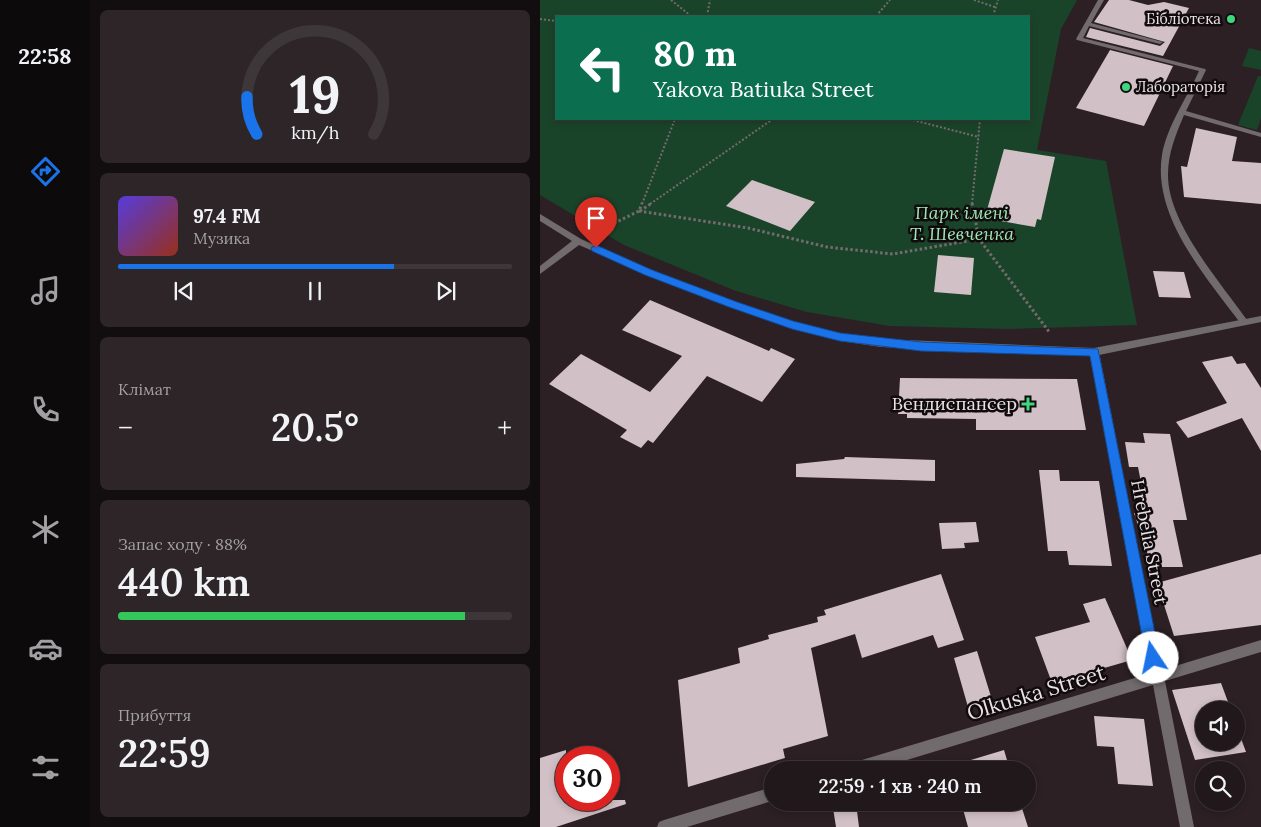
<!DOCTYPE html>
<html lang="uk">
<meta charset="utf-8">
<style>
:root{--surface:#21181b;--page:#2d2528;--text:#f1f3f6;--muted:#a2a0a3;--line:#3e373a;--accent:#1a73e8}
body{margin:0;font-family:Lora,serif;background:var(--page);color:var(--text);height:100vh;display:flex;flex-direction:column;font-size:19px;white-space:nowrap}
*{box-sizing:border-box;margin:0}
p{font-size:16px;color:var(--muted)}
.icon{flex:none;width:28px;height:28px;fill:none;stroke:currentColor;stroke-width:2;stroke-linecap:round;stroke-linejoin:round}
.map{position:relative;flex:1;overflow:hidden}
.details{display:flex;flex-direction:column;gap:10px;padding:10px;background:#120d0f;width:450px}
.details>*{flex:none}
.top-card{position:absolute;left:15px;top:15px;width:475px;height:105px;border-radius:0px;box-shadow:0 2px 8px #0003,0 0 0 1px var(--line);background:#0b6e4f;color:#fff;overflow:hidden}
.fabs{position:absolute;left:655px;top:701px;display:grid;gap:10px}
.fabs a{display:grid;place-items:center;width:50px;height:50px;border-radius:50%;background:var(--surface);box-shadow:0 2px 8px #0003,0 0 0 1px var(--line);font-size:25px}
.speed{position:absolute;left:15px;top:746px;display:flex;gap:10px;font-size:25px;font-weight:700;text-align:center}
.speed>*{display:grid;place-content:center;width:65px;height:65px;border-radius:50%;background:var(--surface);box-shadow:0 2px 8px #0003,0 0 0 1px var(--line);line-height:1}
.speed .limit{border:8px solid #d22;background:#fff;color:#111}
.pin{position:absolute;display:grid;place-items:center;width:42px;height:42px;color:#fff;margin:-51px -21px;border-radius:50% 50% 50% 0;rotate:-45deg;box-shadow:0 0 5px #0007}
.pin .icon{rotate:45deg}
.me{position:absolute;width:55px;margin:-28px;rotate:349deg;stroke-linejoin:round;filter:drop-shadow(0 0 4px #0008)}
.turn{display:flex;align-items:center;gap:18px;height:105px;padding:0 15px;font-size:22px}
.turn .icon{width:65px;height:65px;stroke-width:2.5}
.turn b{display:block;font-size:35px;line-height:42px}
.big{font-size:38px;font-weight:600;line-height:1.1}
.details .tile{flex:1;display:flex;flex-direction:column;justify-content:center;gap:8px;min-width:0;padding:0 18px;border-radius:8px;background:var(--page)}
.details .dial{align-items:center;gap:0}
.dial svg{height:130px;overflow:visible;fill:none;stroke:var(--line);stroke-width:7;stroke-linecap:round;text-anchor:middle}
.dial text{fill:var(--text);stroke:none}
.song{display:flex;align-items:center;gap:15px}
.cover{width:60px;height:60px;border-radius:8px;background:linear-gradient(135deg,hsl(250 70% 55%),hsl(10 70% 35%))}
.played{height:5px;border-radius:2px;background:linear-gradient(90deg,var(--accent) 70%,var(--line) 70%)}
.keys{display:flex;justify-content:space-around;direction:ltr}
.heat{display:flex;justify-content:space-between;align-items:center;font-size:28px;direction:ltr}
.charge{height:8px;border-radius:4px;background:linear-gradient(90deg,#34c759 88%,var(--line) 0)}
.trip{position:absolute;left:224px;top:761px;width:272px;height:50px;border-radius:25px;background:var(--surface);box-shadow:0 2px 8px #0003,0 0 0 1px var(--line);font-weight:600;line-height:50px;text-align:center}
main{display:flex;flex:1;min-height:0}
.tab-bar{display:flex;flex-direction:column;width:90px;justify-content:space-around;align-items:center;background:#0d0a0b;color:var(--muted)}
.tab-bar .icon{width:35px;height:35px}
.tab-bar .on{color:var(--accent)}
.tab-bar b{font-size:22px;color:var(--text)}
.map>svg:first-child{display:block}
.green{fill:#1a4429;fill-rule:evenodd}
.building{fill:#d1c0c5}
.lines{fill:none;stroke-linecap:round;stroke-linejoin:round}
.path-far1{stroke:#756b6e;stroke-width:2;stroke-dasharray:2 2;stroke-linecap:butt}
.path{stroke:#756b6e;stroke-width:3;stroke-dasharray:2.5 2.5;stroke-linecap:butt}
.service{fill:#726b6d;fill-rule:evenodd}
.minor{fill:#726b6d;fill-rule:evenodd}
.tertiary{fill:#726b6d;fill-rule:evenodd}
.route{fill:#1a73e8;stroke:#114b97}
.poi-dot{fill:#3ed77d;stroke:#110b0d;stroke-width:2}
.labels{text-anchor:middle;stroke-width:5;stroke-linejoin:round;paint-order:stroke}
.far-poi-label{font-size:15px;fill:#eae2e4;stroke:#110b0d;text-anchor:end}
.park-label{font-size:18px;font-style:italic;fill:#9ce7b2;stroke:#110b0d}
.poi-label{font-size:18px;fill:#eae2e4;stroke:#110b0d;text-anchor:end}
.street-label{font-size:18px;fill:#eae2e4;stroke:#110b0d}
.near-street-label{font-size:21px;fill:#eae2e4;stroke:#110b0d}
</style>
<main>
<nav class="tab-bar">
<b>22:58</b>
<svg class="icon on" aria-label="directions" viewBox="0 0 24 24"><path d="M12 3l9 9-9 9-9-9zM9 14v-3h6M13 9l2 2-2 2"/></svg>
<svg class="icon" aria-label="music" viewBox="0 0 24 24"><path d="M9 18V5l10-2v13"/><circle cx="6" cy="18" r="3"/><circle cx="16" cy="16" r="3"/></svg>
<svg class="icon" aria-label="phone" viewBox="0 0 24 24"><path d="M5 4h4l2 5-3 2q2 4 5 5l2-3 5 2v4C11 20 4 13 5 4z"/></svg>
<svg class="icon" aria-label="climate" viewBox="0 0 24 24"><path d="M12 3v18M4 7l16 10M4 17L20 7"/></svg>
<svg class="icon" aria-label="car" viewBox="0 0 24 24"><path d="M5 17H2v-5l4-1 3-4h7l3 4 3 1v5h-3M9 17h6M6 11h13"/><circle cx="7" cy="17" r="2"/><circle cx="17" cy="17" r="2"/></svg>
<svg class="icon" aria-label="filters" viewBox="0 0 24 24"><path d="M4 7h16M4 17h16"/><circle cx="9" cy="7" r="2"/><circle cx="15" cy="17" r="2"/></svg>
</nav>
<section class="details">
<div class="tile dial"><svg viewBox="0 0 100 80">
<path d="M14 69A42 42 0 1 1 86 69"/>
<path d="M14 69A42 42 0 0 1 8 46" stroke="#1a73e8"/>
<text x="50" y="56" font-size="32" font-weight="700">19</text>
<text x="50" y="72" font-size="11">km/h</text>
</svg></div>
<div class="tile">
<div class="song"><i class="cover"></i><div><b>97.4 FM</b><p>Музика</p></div></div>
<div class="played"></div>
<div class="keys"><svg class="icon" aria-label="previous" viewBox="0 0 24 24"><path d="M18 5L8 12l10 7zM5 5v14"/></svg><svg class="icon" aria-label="pause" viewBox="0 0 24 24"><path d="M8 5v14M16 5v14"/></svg><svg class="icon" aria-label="next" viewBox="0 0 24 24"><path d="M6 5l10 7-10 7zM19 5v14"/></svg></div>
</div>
<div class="tile"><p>Клімат</p>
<div class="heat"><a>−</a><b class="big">20.5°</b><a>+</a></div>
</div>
<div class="tile"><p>Запас ходу · 88%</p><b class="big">440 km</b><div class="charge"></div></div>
<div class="tile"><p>Прибуття</p><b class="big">22:59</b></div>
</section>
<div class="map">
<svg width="721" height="827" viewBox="0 0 721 827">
<rect width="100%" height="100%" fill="#2c2024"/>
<path class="green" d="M0 0H537L521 29 497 150 566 161 597 325 469 329 350 326 267 312 196 291 84 245 0 195ZM16 16H489V119H16Z
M709 48 721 51V70L702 66Z
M718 76H721V118L717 130 698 125Z"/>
<path class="building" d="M569 0H589L608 5 624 2 649 8 623 56 546 37 550 28 620 46 625 42 554 22Z
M570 50 633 66 604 126 536 108Z
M656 128 697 137 692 161 721 163V204L644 197 641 166 647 167Z
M464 149 515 157 501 220 497 219 495 227 449 219 452 211 447 210Z
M212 180 275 202 250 231 186 206Z
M398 255 434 258 431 295 394 292Z
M613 271 644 272 651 298 619 297Z
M110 300 229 351 231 348 255 359 222 402 167 376 113 443 108 440 101 448 80 437 87 430 9 384 41 354 110 392 142 356 82 330Z
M692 356 697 364 705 363 721 388V451L702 418 648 438 636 422 687 403 662 362Z
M360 378 537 379 546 430H436V419L367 418V414H358Z
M603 433 630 434 647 520H633L643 567H612L594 513H607L598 467H589L585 442 605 443Z
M305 457 395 460V481L256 477V464L304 459Z
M499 470H519L520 481H559L572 566 529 565 527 551H508Z
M436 522 439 542 424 543 425 548 402 549 399 523Z
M721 554V625L634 636 617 583Z
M401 574 424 640 398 648 393 635 322 658 315 634 271 648 288 736 243 749 245 758 148 787 138 680 200 663 198 648 229 639 228 635 278 622 277 617 286 615 284 610Z
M565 598 592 660 512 683 495 637 550 622 543 604Z
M437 651 452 700 428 707 414 658Z
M681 683 691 710H664V742H696V725L706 752 655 760 632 690Z
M554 716 604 719 613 786 578 784 574 747 557 746Z
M26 750V800H85L86 804 16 827H0V758Z
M464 750 470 770H412L411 766Z
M421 802H480L488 827H428Z
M316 803 319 827H296L293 808Z"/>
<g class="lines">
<path class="path-far1" d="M131 0 151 16
M434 0 455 7
M167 16 170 0
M336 16 350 0
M453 16 458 0
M0 19 16 21
M369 119 439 137
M102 204 135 119
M110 204 233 119
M432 204 440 119"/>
<path class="path" d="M432 203 439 239 510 333
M99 211 208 228 287 247 353 254 439 239
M100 211 112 203
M56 232 99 211 102 203"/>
<path class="service" d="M558 0H564L551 23 623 42 620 44 549 26 543 38 665 69 666 70 646 111 721 133V137L644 115C636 134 628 153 628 174 627 222 680 282 707 320L709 322 707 324H701C667 278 612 217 622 155 627 126 647 98 659 71L537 40 536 39Z"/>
<path class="minor" d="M554 348 559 352 622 670 721 640V652L625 681 654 827H640L613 685 334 770H305L307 765 312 763 611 673 549 352Z
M232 787V801L147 827H117L119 822 124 820Z"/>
<path class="tertiary" d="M0 214 41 239 112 270 196 302 253 322 300 333 341 339 554 348 721 316V322L554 356 341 347 300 341 249 327 106 274 39 245 0 274V266L32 241 0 221Z"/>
</g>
<path class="route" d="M56 245 112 270 197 302 253 321 300 333 381 342 558 349 620 658 618 663 613 665 608 663 606 658 550 356 381 351 300 341 252 329 189 307 105 275 52 251 51 248Z"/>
<g class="poi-dot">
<circle cx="691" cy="19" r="5"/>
<circle cx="586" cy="87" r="5"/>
<path d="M485.5 396.5h5v5h5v5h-5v5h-5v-5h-5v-5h5z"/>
</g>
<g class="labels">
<g class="far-poi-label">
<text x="681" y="24">Бібліотека</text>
<text x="596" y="92" text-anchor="start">Лабораторія</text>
</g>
<g class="park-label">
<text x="422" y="219">Парк імені<tspan x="422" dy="21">Т. Шевченка</tspan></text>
</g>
<g class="poi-label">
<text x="477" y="410">Вендиспансер</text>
</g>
<g class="street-label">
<text transform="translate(609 542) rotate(79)" y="6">Hrebelia Street</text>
</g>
<g class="near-street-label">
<text transform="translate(496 693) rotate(-17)" y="7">Olkuska Street</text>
</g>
</g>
</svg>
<div class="fabs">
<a><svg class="icon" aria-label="sound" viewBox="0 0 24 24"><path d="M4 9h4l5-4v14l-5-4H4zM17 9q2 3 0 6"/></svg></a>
<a><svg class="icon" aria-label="search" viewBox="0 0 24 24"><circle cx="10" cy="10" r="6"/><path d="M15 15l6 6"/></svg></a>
</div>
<div class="speed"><div class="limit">30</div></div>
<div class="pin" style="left:56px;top:248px;background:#d93025"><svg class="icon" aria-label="arrive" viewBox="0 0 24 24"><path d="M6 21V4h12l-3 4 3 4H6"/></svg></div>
<svg class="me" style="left:613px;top:658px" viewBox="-20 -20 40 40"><circle r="19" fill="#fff"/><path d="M0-13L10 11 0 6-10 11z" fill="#1a73e8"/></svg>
<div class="trip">22:59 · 1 хв · 240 m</div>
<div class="top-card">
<div class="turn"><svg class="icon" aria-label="left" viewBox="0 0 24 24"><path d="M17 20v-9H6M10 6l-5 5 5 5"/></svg><div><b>80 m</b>Yakova Batiuka Street</div></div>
</div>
</div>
</main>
